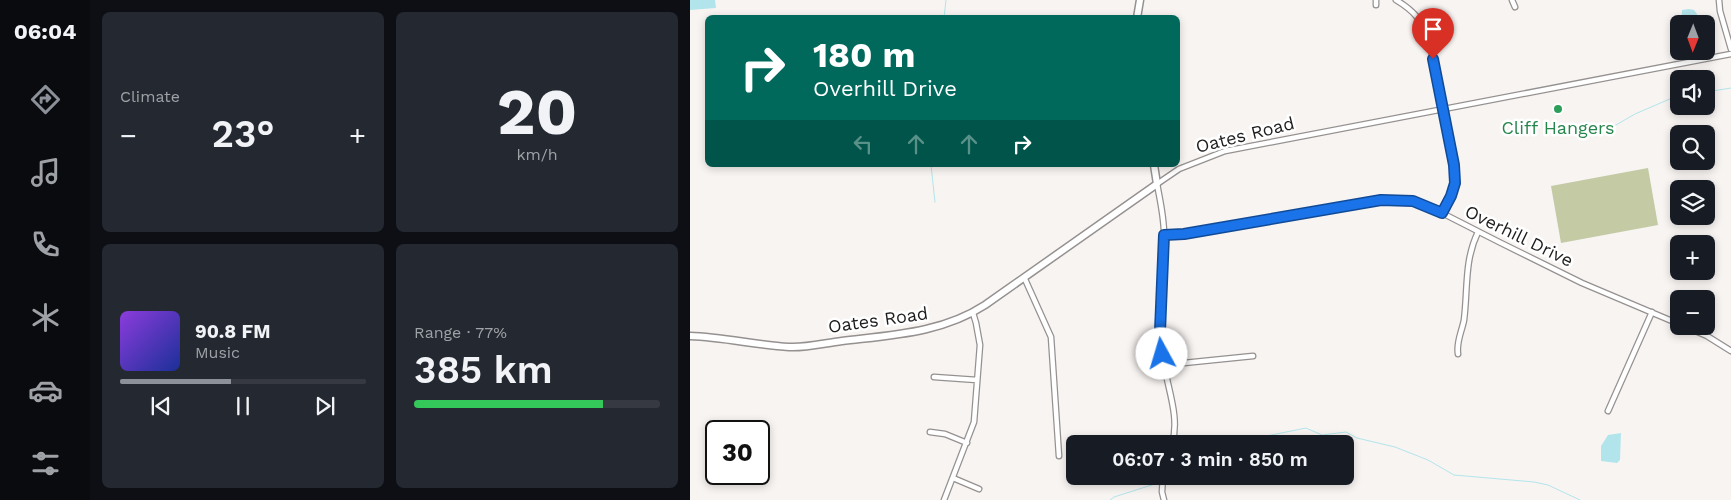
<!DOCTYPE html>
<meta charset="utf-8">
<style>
:root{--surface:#171b24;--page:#242831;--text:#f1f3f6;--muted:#9ea1a6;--line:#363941;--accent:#8c9099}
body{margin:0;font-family:"Work Sans",sans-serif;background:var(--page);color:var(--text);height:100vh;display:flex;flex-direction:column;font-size:19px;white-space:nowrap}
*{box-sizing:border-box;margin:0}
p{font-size:16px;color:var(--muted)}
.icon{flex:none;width:28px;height:28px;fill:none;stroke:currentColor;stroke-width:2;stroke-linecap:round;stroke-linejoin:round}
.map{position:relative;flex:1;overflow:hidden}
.sheet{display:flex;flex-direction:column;gap:12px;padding:12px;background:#0d0f14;width:600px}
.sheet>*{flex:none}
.guide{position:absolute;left:15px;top:15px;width:475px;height:152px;border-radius:8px;box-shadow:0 2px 8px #0003;background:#00695c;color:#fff;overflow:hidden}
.needle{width:32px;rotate:181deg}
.fabs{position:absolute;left:980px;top:15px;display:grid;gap:10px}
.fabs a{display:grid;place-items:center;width:45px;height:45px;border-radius:8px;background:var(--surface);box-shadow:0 2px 8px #0003;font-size:25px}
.speed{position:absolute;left:15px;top:420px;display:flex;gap:10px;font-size:25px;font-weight:700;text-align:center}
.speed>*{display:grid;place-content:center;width:65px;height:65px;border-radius:50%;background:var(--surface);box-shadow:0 2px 8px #0003;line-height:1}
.speed .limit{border:2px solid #111;border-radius:8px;background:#fff;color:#111}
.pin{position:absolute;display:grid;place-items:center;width:42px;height:42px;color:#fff;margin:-51px -21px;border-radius:50% 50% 50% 0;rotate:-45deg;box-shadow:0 0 5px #0007}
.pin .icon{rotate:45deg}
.me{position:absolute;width:55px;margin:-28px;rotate:354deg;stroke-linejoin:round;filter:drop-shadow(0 0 4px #0008)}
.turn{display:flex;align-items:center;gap:18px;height:105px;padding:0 25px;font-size:22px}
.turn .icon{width:65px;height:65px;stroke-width:2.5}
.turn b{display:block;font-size:35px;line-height:42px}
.lanes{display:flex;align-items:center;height:48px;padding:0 25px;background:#0003;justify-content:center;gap:25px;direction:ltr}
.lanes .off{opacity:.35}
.big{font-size:38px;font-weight:600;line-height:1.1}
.sheet .widget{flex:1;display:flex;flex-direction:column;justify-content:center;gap:8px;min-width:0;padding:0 18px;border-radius:8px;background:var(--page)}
.sheet .dial{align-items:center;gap:0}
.dial b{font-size:65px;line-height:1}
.song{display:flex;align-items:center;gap:15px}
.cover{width:60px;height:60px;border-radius:8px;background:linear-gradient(135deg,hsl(270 70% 55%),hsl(230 70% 35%))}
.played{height:5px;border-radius:2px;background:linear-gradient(90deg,var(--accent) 45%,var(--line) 45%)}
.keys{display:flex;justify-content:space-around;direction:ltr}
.heat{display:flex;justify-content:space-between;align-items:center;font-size:28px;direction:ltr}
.charge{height:8px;border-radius:4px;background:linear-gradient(90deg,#34c759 77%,var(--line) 0)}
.sheet .tiles{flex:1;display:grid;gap:12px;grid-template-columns:repeat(2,1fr)}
.trip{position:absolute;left:376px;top:435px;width:288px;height:50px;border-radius:8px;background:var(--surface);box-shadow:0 2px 8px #0003;font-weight:600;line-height:50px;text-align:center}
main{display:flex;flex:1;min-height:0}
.tabs{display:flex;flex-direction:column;width:90px;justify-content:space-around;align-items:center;background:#090b0e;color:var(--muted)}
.tabs .icon{width:35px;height:35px}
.tabs .on{color:var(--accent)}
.tabs b{font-size:22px;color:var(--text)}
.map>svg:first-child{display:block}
.green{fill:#c3caa4}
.water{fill:#b2e5eb}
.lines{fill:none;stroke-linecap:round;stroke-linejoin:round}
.stream{stroke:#b2e5eb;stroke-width:1}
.street-casing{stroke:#959190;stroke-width:7}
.secondary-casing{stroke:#959190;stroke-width:9}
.street{stroke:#fff;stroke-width:4.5}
.secondary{stroke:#fff;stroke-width:6}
.route-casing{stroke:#114b97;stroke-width:12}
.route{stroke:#1a73e8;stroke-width:9}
.leisure-dot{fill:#2e9e5b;stroke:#fff;stroke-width:2}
.labels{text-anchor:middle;stroke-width:5;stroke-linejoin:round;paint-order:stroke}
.leisure-label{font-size:18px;fill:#27864d;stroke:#fff}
.street-label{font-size:18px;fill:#1d1c1b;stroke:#fff}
</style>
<main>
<nav class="tabs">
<b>06:04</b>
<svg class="icon on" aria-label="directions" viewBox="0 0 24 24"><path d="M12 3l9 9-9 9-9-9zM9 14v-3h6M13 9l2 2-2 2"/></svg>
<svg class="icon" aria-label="music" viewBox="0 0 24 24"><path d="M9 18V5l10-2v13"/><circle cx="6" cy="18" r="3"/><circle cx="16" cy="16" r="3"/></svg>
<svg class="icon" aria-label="phone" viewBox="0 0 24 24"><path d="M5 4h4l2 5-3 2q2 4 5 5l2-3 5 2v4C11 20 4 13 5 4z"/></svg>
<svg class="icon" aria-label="climate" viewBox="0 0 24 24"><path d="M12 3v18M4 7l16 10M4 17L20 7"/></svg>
<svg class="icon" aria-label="car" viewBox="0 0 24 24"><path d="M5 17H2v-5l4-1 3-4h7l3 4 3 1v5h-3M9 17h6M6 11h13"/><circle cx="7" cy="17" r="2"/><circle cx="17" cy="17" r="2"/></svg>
<svg class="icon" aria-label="filters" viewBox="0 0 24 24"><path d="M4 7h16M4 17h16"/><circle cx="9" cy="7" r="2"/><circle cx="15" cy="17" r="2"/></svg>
</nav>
<section class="sheet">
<div class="tiles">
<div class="widget"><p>Climate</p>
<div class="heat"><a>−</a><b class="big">23°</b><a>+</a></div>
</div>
<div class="widget dial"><b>20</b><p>km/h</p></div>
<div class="widget">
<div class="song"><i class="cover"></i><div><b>90.8 FM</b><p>Music</p></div></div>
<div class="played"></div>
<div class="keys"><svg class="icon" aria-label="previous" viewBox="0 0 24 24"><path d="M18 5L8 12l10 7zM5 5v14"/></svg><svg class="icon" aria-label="pause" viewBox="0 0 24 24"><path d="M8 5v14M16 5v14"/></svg><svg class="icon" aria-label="next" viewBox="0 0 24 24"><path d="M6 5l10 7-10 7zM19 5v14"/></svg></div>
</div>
<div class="widget"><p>Range · 77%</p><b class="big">385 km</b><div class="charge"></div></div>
</div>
</section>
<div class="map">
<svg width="1041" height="500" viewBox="0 0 1041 500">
<rect width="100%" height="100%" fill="#f8f4f2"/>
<path class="green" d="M958 168 968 225 871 243 861 186Z"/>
<path class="water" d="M0 0H25L26 8 0 10Z
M999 9 1004 10 1007 14 1008 24H991L992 10Z
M931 433 930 460 927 463 911 461V446L918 435Z"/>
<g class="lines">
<path class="stream" d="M254 18 256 0
M1016 92 1041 88
M919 129 945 114 989 95
M241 165 245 202
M545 444 552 441 616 428 632 435 656 432 667 438 705 447 738 460 764 475 844 482 858 485 890 500
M475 481 483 476
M420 500 424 497 468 483"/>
<g class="street-casing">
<path id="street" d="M706 0C723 10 733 21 739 40L764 165C765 184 761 196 752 213
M822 0 825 7
M1029 0 1030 11 1041 49
M686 5V0
M474 235H484L691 200 723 201 752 213 809 242 892 283 989 324
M334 277 361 337 369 456
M994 326 1017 336 1041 351
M768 354C766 342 772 331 774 320 778 289 774 261 788 232
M474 365 563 356
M244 377 287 380
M918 411 962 312
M240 432 255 434 277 443
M482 444C490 418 478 390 474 364 466 320 474 277 474 234 474 217 470 200 467 184L489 169 535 151 1041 54
M473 476 472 492 474 500
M263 478 289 489
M254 500 284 422 290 345 286 323 283 313"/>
</g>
<g class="secondary-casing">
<path id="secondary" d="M447 18 450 0
M0 336C33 337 66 345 99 347 116 348 135 343 152 341 202 335 252 333 295 305L467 184 464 165"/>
</g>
<use href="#street" class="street"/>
<use href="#secondary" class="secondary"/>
</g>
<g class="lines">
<g class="route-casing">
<path id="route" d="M472 354 470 331 474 235 494 234 691 200 723 201 752 213 761 196 765 183 764 165 743 59"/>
</g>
<use href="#route" class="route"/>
</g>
<circle class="leisure-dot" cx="868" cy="109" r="5"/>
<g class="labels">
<g class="leisure-label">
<text x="868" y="134">Cliff Hangers</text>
</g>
<g class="street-label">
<text transform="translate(555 135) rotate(-14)" y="6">Oates Road</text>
<text transform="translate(829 236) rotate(26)" y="6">Overhill Drive</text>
<text transform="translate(188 320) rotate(-8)" y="6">Oates Road</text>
</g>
</g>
</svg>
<div class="fabs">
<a><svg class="needle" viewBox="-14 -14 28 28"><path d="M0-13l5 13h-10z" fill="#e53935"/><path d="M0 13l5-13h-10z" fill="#9ea1a6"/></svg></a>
<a><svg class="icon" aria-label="sound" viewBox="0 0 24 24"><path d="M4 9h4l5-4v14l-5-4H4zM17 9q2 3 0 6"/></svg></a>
<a><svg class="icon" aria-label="search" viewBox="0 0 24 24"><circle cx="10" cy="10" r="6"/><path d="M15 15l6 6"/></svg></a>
<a><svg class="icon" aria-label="layers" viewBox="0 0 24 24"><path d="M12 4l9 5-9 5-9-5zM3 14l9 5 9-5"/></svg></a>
<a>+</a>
<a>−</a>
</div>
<div class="speed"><div class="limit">30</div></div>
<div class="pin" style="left:743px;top:59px;background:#d93025"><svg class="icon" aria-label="arrive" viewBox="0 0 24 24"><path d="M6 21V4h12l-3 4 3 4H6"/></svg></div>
<svg class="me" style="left:472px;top:354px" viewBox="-20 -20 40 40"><circle r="19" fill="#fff"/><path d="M0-13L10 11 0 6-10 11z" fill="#1a73e8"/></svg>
<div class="trip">06:07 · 3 min · 850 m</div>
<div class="guide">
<div class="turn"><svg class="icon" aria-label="right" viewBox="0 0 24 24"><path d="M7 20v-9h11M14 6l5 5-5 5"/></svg><div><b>180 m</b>Overhill Drive</div></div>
<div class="lanes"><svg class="icon off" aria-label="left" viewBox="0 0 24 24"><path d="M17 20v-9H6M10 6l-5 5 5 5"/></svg><svg class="icon off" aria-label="ahead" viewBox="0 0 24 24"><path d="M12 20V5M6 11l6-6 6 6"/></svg><svg class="icon off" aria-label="ahead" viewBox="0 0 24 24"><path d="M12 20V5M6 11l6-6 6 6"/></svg><svg class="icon" aria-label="right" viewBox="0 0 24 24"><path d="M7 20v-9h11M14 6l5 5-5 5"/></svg></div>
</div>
</div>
</main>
